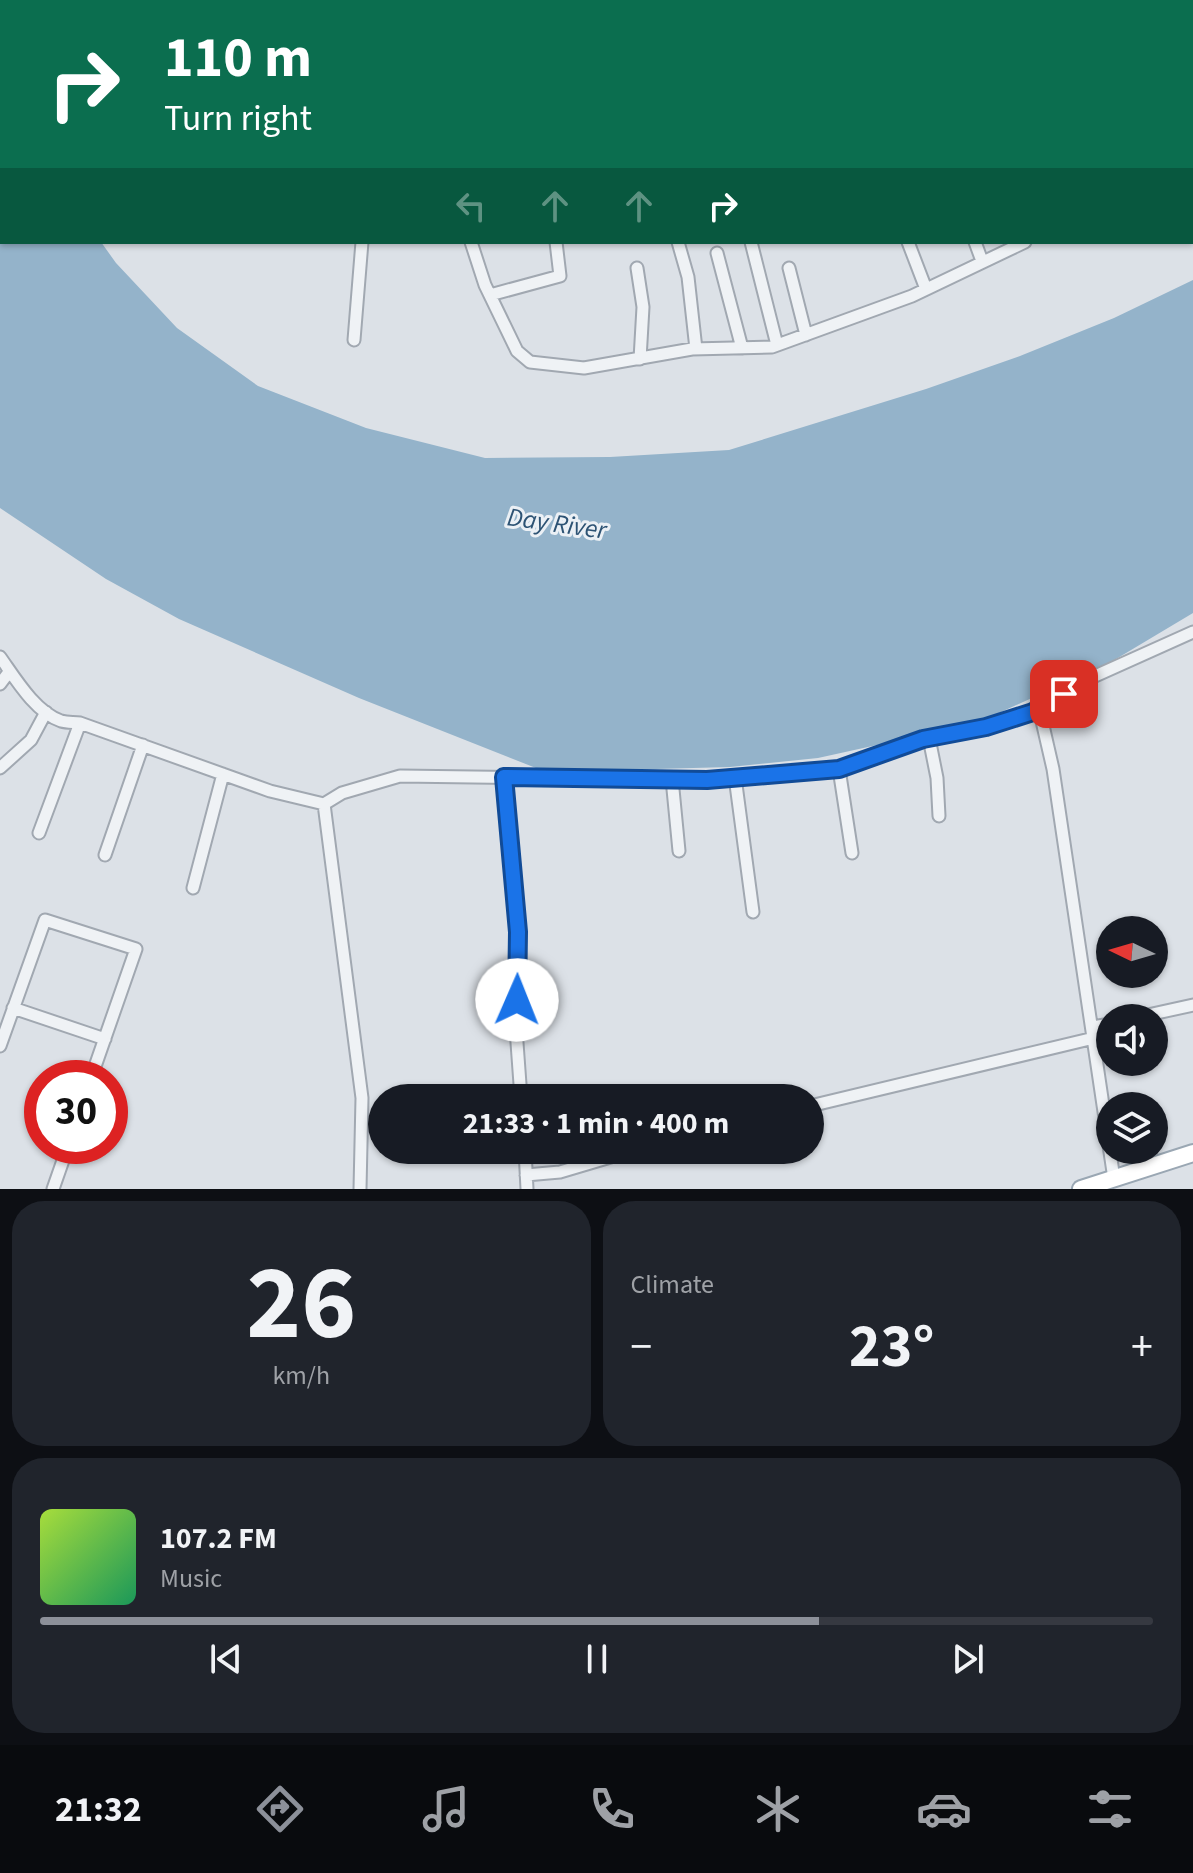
<!DOCTYPE html>
<meta charset="utf-8">
<style>
:root{--surface:#171b24;--page:#20242c;--text:#f1f3f6;--muted:#9ea1a6;--line:#363941;--accent:#8c9099}
body{margin:0;font-family:"Source Sans 3",sans-serif;background:var(--page);color:var(--text);height:100vh;display:flex;flex-direction:column;font-size:30px;white-space:nowrap}
*{box-sizing:border-box;margin:0}
p{font-size:26px;color:var(--muted)}
.icon{flex:none;width:44px;height:44px;fill:none;stroke:currentColor;stroke-width:2;stroke-linecap:round;stroke-linejoin:round}
.map{position:relative;height:1189px;overflow:hidden}
.sheet{display:flex;flex-direction:column;gap:12px;padding:12px;background:#0d0f14;flex:1}
.sheet>*{flex:none}
.banner{position:absolute;left:0px;top:0px;width:1194px;height:244px;box-shadow:0 2px 6px #0004;background:#0b6e4f;color:#fff;overflow:hidden}
.needle{width:52px;rotate:275deg}
.tools{position:absolute;left:1096px;top:916px;display:grid;gap:16px}
.tools a{display:grid;place-items:center;width:72px;height:72px;border-radius:50%;background:var(--surface);box-shadow:0 2px 6px #0004;font-size:40px}
.speed{position:absolute;left:24px;top:1060px;display:flex;gap:16px;font-size:40px;font-weight:700;text-align:center}
.speed>*{display:grid;place-content:center;width:104px;height:104px;border-radius:50%;background:var(--surface);box-shadow:0 2px 6px #0004;line-height:1}
.speed .limit{border:12px solid #d22;background:#fff;color:#111}
.pin{position:absolute;display:grid;place-items:center;width:68px;height:68px;color:#fff;margin:-34px;border-radius:16px;box-shadow:0 4px 12px #0006}
.me{position:absolute;width:88px;margin:-44px;rotate:1deg;stroke-linejoin:round;filter:drop-shadow(0 0 6px #0008)}
.turn{display:flex;align-items:center;gap:28px;height:168px;padding:0 32px;font-size:36px}
.turn .icon{width:104px;height:104px;stroke-width:2.5}
.turn b{display:block;font-size:56px;line-height:68px}
.lanes{display:flex;align-items:center;height:76px;padding:0 32px;background:#0003;justify-content:center;gap:40px;direction:ltr}
.lanes .off{opacity:.35}
.big{font-size:60px;font-weight:700;line-height:1.1}
.sheet .widget{flex:1;display:flex;flex-direction:column;justify-content:center;gap:12px;min-width:0;padding:0 28px;border-radius:32px;background:var(--page)}
.sheet .dial{align-items:center;gap:0}
.dial b{font-size:104px;line-height:1}
.song{display:flex;align-items:center;gap:24px}
.cover{width:96px;height:96px;border-radius:12px;background:linear-gradient(135deg,hsl(80 70% 55%),hsl(150 70% 35%))}
.played{height:8px;border-radius:4px;background:linear-gradient(90deg,var(--accent) 70%,var(--line) 70%)}
.keys{display:flex;justify-content:space-around;direction:ltr}
.heat{display:flex;justify-content:space-between;align-items:center;font-size:44px;direction:ltr}
.sheet .tiles{flex:1;display:grid;gap:12px;grid-template-columns:1fr 1fr}
.widget:last-child{grid-column:span 2}
.trip{position:absolute;left:368px;top:1084px;width:456px;height:80px;border-radius:40px;background:var(--surface);box-shadow:0 2px 6px #0004;font-weight:700;line-height:80px;text-align:center}
.tab-bar{display:flex;height:128px;justify-content:space-around;align-items:center;background:#090b0e;color:var(--muted)}
.tab-bar .icon{width:56px;height:56px}
.tab-bar .on{color:var(--accent)}
.tab-bar b{font-size:36px;color:var(--text)}
.map>svg:first-child{display:block}
.water{fill:#94b3ca}
.lines{fill:none;stroke-linecap:round;stroke-linejoin:round}
.minor-casing{stroke:#a1a8b1;stroke-width:15}
.primary-casing{stroke:#9aa7b3;stroke-width:20}
.minor{stroke:#eff2f5;stroke-width:11}
.secondary{stroke:#fff;stroke-width:16}
.primary{stroke:#fff;stroke-width:16}
.route-casing{stroke:#114b97;stroke-width:20}
.route{stroke:#1a73e8;stroke-width:14}
.labels{text-anchor:middle;stroke-width:6;stroke-linejoin:round;paint-order:stroke}
.water-label{font-size:26px;font-style:italic;fill:#2d5374;stroke:#ebf0f5}
</style>
<div class="map">
<svg width="1193" height="1189" viewBox="0 0 1193 1189">
<rect width="100%" height="100%" fill="#dce1e7"/>
<path class="water" d="M0 24 2 242H101L116 263 177 328 258 386 366 428 485 458 610 457 729 450 926 389 1020 356 1114 318 1193 280V613L1111 662 977 723 818 758 730 767 546 772 359 698 179 619 106 579 0 508Z"/>
<g class="lines">
<g class="minor-casing">
<path id="minor" d="M595 0 596 2
M1148 0 1150 2
M172 2 173 0
M1022 2 1027 0
M1192 63 1193 65
M1192 136 1193 135
M471 242 485 285 517 351 530 362 584 368 692 349 772 347 912 296 1025 242
M678 242 688 277 696 349
M751 242 777 345
M908 242 926 289
M975 242 982 261
M717 253 742 348
M637 268 643 307 640 359
M789 268 806 335
M490 295 560 276 556 242
M354 340 362 242
M0 657C15 678 35 712 61 721 68 723 74 722 80 723L270 791 324 804 342 793 400 776 707 780 839 769 923 739 986 727 1033 712 1084 681 1193 632
M0 684 9 672
M1039 708 1053 769 1114 1179
M929 738 937 778 939 816
M0 768 31 740 46 712
M839 769 852 853
M504 777 518 932 516 1029 521 1098
M735 777 753 912
M672 779 679 851
M324 804 362 1098 360 1189
M39 833 80 723
M105 855 143 745
M193 888 223 774
M13 1008 105 1039
M1134 1018 1193 1005
M1093 1027 1110 1024
M0 1046 45 920 136 949 91 1078
M810 1106 1094 1038
M525 1150 527 1189
M526 1175 560 1172 634 1150
M53 1189 68 1146"/>
</g>
<g class="primary-casing">
<path id="primary" d="M1081 1189 1193 1153"/>
</g>
<use href="#minor" class="minor"/>
<path class="secondary" d="M411 0 415 2
M769 2 774 0"/>
<use href="#primary" class="primary"/>
</g>
<g class="lines">
<g class="route-casing">
<path id="route" d="M517 1000 518 932 504 777 707 780 839 769 923 739 986 727 1033 712 1064 694"/>
</g>
<use href="#route" class="route"/>
</g>
<g class="labels">
<g class="water-label">
<text transform="translate(557 523) rotate(8)" y="9">Day River</text>
</g>
</g>
</svg>
<div class="tools">
<a><svg class="needle" viewBox="-14 -14 28 28"><path d="M0-13l5 13h-10z" fill="#e53935"/><path d="M0 13l5-13h-10z" fill="#9ea1a6"/></svg></a>
<a><svg class="icon" aria-label="sound" viewBox="0 0 24 24"><path d="M4 9h4l5-4v14l-5-4H4zM17 9q2 3 0 6"/></svg></a>
<a><svg class="icon" aria-label="layers" viewBox="0 0 24 24"><path d="M12 4l9 5-9 5-9-5zM3 14l9 5 9-5"/></svg></a>
</div>
<div class="speed"><div class="limit">30</div></div>
<div class="pin" style="left:1064px;top:694px;background:#d93025"><svg class="icon" aria-label="arrive" viewBox="0 0 24 24"><path d="M6 21V4h12l-3 4 3 4H6"/></svg></div>
<svg class="me" style="left:517px;top:1000px" viewBox="-20 -20 40 40"><circle r="19" fill="#fff"/><path d="M0-13L10 11 0 6-10 11z" fill="#1a73e8"/></svg>
<div class="trip">21:33 · 1 min · 400 m</div>
<div class="banner">
<div class="turn"><svg class="icon" aria-label="right" viewBox="0 0 24 24"><path d="M7 20v-9h11M14 6l5 5-5 5"/></svg><div><b>110 m</b>Turn right</div></div>
<div class="lanes"><svg class="icon off" aria-label="left" viewBox="0 0 24 24"><path d="M17 20v-9H6M10 6l-5 5 5 5"/></svg><svg class="icon off" aria-label="ahead" viewBox="0 0 24 24"><path d="M12 20V5M6 11l6-6 6 6"/></svg><svg class="icon off" aria-label="ahead" viewBox="0 0 24 24"><path d="M12 20V5M6 11l6-6 6 6"/></svg><svg class="icon" aria-label="right" viewBox="0 0 24 24"><path d="M7 20v-9h11M14 6l5 5-5 5"/></svg></div>
</div>
</div>
<section class="sheet">
<div class="tiles">
<div class="widget dial"><b>26</b><p>km/h</p></div>
<div class="widget"><p>Climate</p>
<div class="heat"><a>−</a><b class="big">23°</b><a>+</a></div>
</div>
<div class="widget">
<div class="song"><i class="cover"></i><div><b>107.2 FM</b><p>Music</p></div></div>
<div class="played"></div>
<div class="keys"><svg class="icon" aria-label="previous" viewBox="0 0 24 24"><path d="M18 5L8 12l10 7zM5 5v14"/></svg><svg class="icon" aria-label="pause" viewBox="0 0 24 24"><path d="M8 5v14M16 5v14"/></svg><svg class="icon" aria-label="next" viewBox="0 0 24 24"><path d="M6 5l10 7-10 7zM19 5v14"/></svg></div>
</div>
</div>
</section>
<nav class="tab-bar">
<b>21:32</b>
<svg class="icon on" aria-label="directions" viewBox="0 0 24 24"><path d="M12 3l9 9-9 9-9-9zM9 14v-3h6M13 9l2 2-2 2"/></svg>
<svg class="icon" aria-label="music" viewBox="0 0 24 24"><path d="M9 18V5l10-2v13"/><circle cx="6" cy="18" r="3"/><circle cx="16" cy="16" r="3"/></svg>
<svg class="icon" aria-label="phone" viewBox="0 0 24 24"><path d="M5 4h4l2 5-3 2q2 4 5 5l2-3 5 2v4C11 20 4 13 5 4z"/></svg>
<svg class="icon" aria-label="climate" viewBox="0 0 24 24"><path d="M12 3v18M4 7l16 10M4 17L20 7"/></svg>
<svg class="icon" aria-label="car" viewBox="0 0 24 24"><path d="M5 17H2v-5l4-1 3-4h7l3 4 3 1v5h-3M9 17h6M6 11h13"/><circle cx="7" cy="17" r="2"/><circle cx="17" cy="17" r="2"/></svg>
<svg class="icon" aria-label="filters" viewBox="0 0 24 24"><path d="M4 7h16M4 17h16"/><circle cx="9" cy="7" r="2"/><circle cx="15" cy="17" r="2"/></svg>
</nav>
